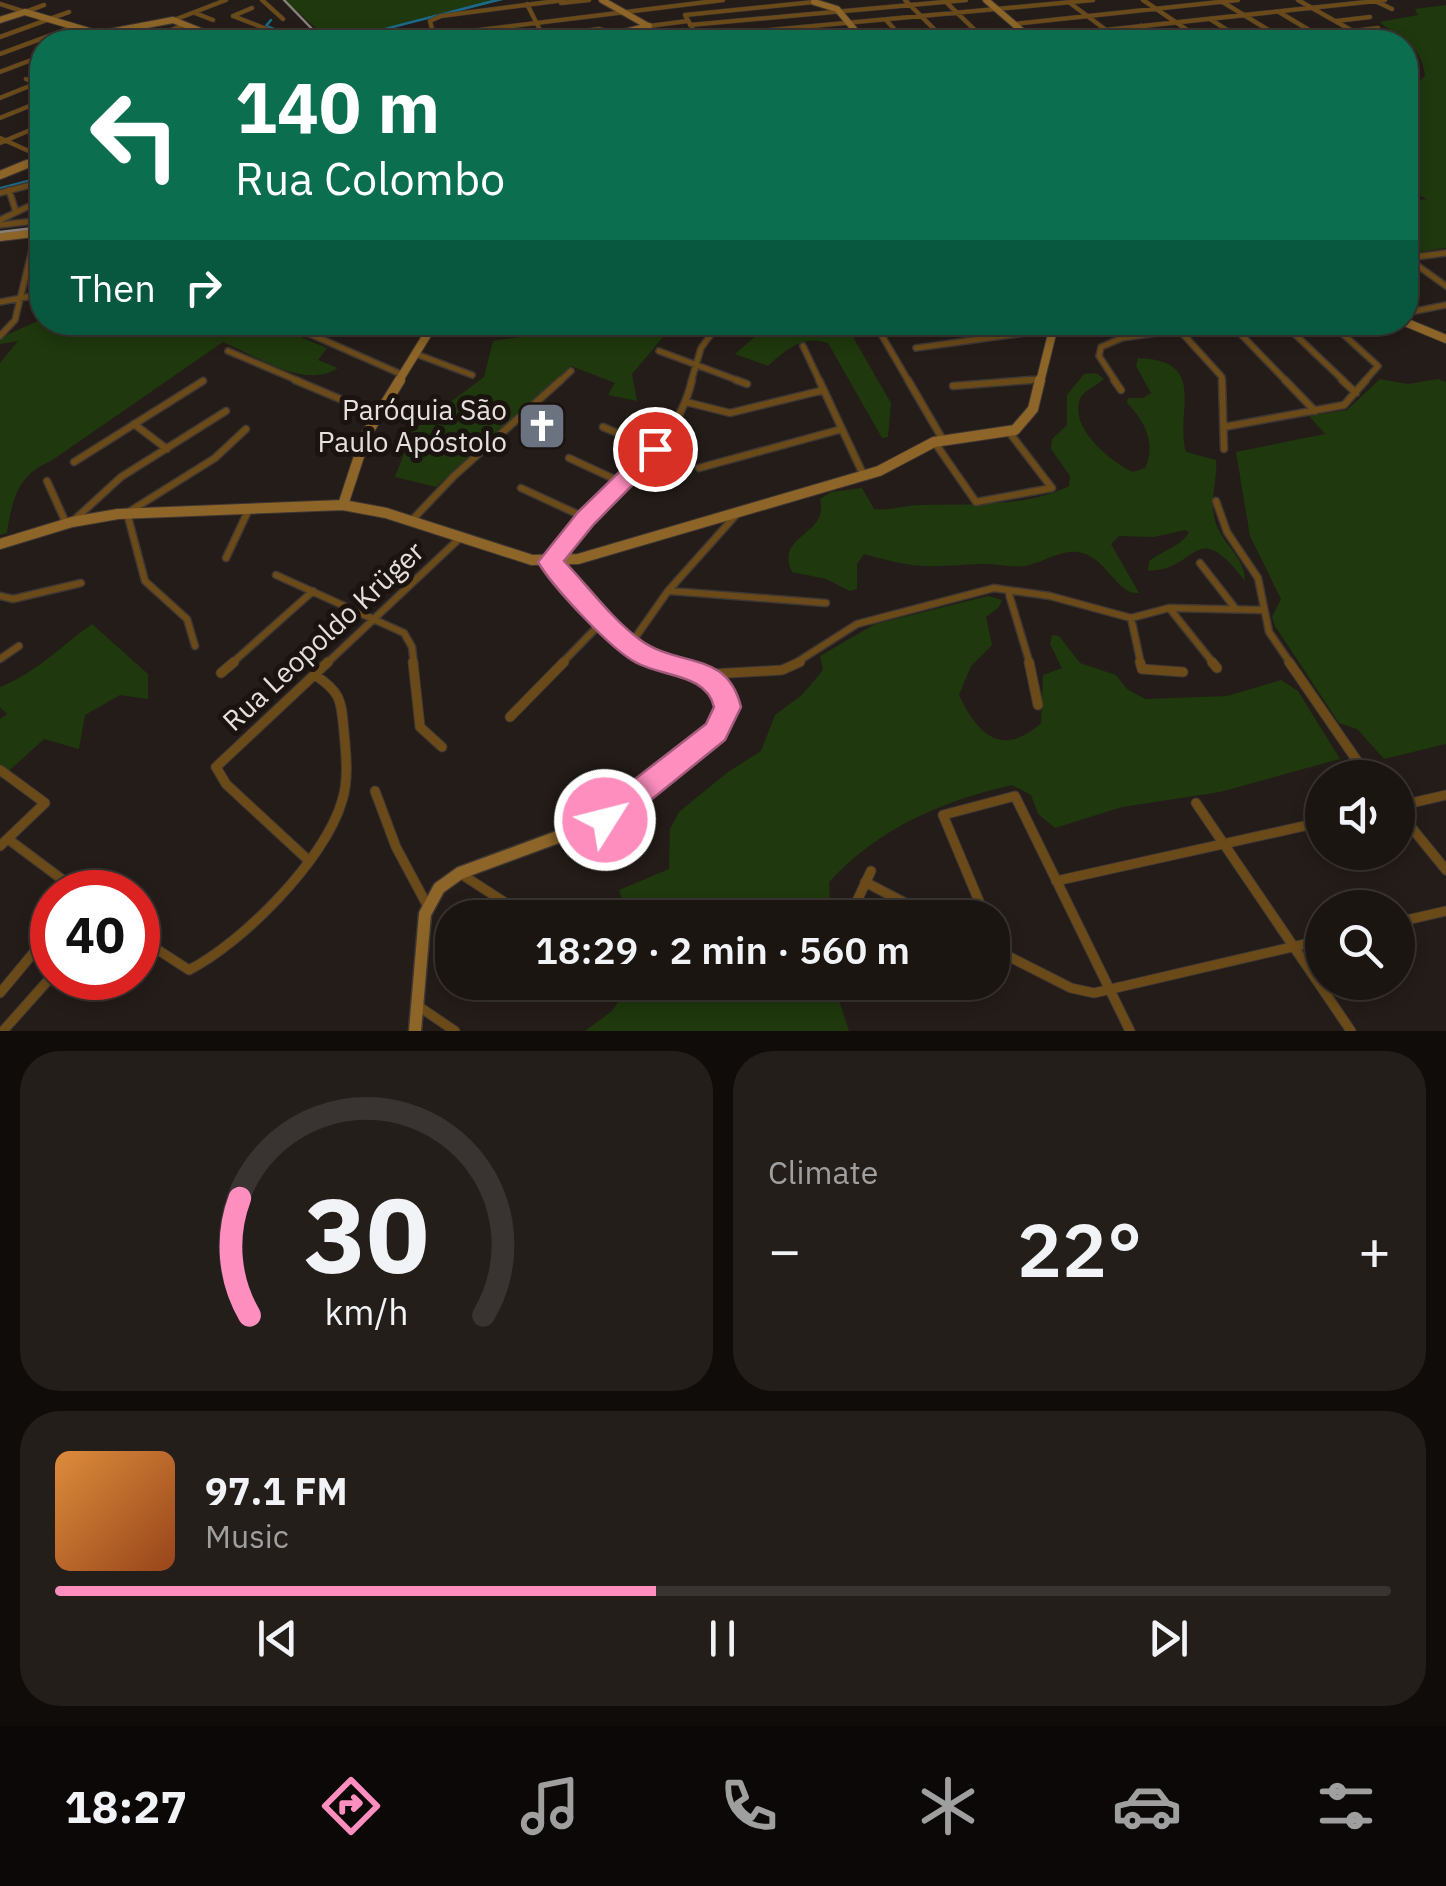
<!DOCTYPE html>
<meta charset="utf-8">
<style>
:root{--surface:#1b1512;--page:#241e1b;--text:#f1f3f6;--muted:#a09f9f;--line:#393432;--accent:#fe8ebe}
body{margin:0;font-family:"IBM Plex Sans",sans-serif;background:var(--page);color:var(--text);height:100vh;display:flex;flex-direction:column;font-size:38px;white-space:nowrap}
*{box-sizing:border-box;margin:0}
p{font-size:32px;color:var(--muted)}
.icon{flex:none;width:55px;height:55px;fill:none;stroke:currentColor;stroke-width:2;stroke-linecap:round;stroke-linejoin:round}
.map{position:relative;height:1031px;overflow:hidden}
.drawer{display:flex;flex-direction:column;gap:20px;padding:20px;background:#0f0c0a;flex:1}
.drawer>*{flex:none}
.guide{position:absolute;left:30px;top:30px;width:1388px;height:305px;border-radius:40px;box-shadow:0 5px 15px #0003,0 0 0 2px var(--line);background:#0b6e4f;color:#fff;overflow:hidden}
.buttons{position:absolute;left:1305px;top:760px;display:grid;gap:20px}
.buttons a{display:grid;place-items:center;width:110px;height:110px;border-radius:50%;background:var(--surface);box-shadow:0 5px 15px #0003,0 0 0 2px var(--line);font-size:50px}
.speed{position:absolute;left:30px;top:870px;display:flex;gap:20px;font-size:50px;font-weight:700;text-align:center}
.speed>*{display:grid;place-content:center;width:130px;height:130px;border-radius:50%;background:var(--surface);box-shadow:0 5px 15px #0003,0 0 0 2px var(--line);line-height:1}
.speed .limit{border:15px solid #d22;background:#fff;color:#111}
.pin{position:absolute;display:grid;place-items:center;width:85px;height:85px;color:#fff;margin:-42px;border:5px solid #fff;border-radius:50%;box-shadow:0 2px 10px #0007}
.me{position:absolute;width:110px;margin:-55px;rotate:54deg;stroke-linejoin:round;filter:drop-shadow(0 0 8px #0008)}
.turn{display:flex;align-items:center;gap:35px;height:210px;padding:0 40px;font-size:45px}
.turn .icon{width:130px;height:130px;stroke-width:2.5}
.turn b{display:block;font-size:70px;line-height:85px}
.then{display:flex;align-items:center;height:95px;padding:0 40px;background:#0003;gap:20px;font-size:38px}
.big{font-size:75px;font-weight:600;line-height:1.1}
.drawer .card{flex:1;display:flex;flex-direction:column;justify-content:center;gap:15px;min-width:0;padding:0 35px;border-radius:40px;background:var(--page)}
.drawer .dial{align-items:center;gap:0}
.dial svg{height:260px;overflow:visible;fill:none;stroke:var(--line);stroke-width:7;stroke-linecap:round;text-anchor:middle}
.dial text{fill:var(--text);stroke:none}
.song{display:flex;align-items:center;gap:30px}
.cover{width:120px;height:120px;border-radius:15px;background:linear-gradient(135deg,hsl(30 70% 55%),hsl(20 70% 35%))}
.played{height:10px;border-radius:5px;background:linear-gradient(90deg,var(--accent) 45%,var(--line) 45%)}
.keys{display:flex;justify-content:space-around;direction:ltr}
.heat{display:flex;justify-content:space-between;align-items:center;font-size:55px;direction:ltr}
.drawer .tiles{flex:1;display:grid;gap:20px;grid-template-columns:1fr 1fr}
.card:last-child{grid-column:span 2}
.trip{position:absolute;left:435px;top:900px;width:575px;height:100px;border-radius:40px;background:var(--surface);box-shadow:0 5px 15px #0003,0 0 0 2px var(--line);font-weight:600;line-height:100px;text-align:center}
.menu{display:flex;height:160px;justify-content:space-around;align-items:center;background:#0b0807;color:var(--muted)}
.menu .icon{width:70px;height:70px}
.menu .active{color:var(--accent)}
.menu b{font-size:45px;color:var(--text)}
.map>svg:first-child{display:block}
.green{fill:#1f380d}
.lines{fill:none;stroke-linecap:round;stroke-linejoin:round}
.stream{stroke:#1c6a8a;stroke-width:2.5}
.river{fill:#1c6a8a;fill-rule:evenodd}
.street-far3-casing{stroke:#3f3734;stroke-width:5}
.street-far2-casing{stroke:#3f3734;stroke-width:8}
.street-far1-casing{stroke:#3f3734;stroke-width:9}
.street-casing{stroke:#3f3734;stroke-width:11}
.secondary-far3-casing{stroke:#3f3734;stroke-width:8}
.secondary-far2-casing{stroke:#3f3734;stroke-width:10}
.secondary-far1-casing{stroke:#3f3734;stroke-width:12}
.secondary-casing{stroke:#3f3734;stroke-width:15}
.street-far3{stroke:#6a4a19;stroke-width:4}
.street-far2{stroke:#6a4a19;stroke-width:5}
.street-far1{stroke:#6a4a19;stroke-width:6}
.street{stroke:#6a4a19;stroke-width:9}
.secondary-far3{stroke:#8d6528;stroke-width:6}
.secondary-far2{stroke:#8d6528;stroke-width:8}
.secondary-far1{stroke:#8d6528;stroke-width:10}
.secondary{stroke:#8d6528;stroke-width:12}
.rail{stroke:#87817d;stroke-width:2.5}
.route{fill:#fe8ebe;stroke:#a55c7c;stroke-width:2.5}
.labels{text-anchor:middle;stroke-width:10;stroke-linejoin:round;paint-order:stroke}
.poi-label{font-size:28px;fill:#e5e0dd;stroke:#1a130f;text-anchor:end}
.street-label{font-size:28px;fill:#e5e0dd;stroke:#1a130f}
</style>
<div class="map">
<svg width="1446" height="1031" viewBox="0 0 1446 1031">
<rect width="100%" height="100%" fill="#241c18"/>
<path class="green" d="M285 0H504L327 42H318L319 31Z
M1446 5V248L1405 254V202L1427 199 1405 189V84H1416L1425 76C1422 45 1401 39 1379 22L1418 15 1415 9Z
M42 319V322L267 323 327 348 318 360 338 368C305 390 256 356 223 342L51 461C18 475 12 499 7 533L0 535V363L18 341 0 344V338Z
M552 323H675L632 374 637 401 608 395 615 383 571 366 436 487 395 477 413 430 484 377 493 341 538 334Z
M760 323H854V339L891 403 888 437 882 438 828 343C804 334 785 350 768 366L735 354 767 326Z
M1138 358C1210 360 1174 413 1186 452L1216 460C1218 482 1208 500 1216 524 1224 546 1245 557 1245 581 1194 515 1200 570 1148 571L1149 561C1162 551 1182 546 1189 532L1185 530 1154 537 1119 536 1111 544 1139 593C1115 595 1107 555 1077 552 1060 550 1042 563 1025 566 1009 568 994 563 978 564 925 567 917 569 864 554L857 564V589L850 591 826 579 792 572C774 534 830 536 820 499L831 492 862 488 874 509C890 511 904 505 921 505 965 504 1029 507 1069 486L1070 476 1051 449 1052 439 1067 425V395L1084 374 1096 373 1104 379C1097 386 1084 390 1080 399 1069 428 1111 462 1133 472L1145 468C1157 444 1144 420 1127 403L1128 398H1143L1151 393 1136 366Z
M1380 379 1408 384 1438 379 1446 382V744L1384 759 1357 729 1339 723 1275 626 1272 617 1281 599 1250 536 1236 452 1325 434 1309 416 1347 410Z
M988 596 1002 600 999 607 986 617 992 645 971 666 959 695C978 735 1002 758 1041 723L1043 675 1062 668 1050 644 1052 635 1059 636 1080 663 1116 675 1127 689 1145 699 1227 696 1281 680 1298 691 1340 759 1220 792 1122 807 1055 828 1038 814 1031 795 1012 785C942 801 879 828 829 882L830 903 838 917H628L619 890 669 869 670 829 679 812 728 772 761 751 775 715 802 695 823 670 820 656 875 624Z
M92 624 148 674V699L120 695 85 715 79 749 44 739 0 779V719L7 714 0 707V687C36 673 61 646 92 624Z
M631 983H842L839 1001 849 1031H585L612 1011Z"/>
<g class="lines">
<path class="stream" d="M271 20 266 26 282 32
M291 36 307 42"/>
<path class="river" d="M492 0H503L339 42H330Z
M42 176V181L0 193V187Z"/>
<g class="street-far3-casing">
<path id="street-far3" d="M262 0 283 19
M905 0 947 42
M1143 0 1205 42
M1298 0 1372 42
M1221 1 1288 42
M1375 1 1392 9
M946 2 983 38
M561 3 589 0
M1070 3 1122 42
M0 4 25 12 44 5
M527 4 546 42
M252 8 233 16 300 42
M1279 12 1329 42
M195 13 213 20
M1210 19 1246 42
M174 20 226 0
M887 21 906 42
M1336 21 1370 17
M1014 24 1238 0
M690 25 966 0
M649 26 688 21
M1141 26 1163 42
M1353 31 1378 28
M433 33 430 21 441 16 564 0
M735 34 740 42
M543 36 599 29 615 34
M0 37 69 12
M1031 38 1385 0
M674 39 1093 0
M77 42 98 34
M140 42 184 25
M236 42 267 29
M381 42 723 0
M700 42 685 15 814 2
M923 42 1028 36
M1358 42 1394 38
M0 54 73 27
M0 72 42 56
M26 79 42 86
M0 98 42 81
M0 118 42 101
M0 138 42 157
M0 143 42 125"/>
</g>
<g class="street-far2-casing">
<path id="street-far2" d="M9 190 16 212
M0 193 42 182
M0 220 42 200
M0 225 42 220
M1407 258 1446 286
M1408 258 1446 253
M0 302 42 294
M1405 313 1446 305
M283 322 403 375
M874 322 909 382
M1172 322 1222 377V382
M1229 322 1287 382
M1282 322 1345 382
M1291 331 1333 325 1378 366 1364 382
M0 336 15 320 36 233
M803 346 820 382
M916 348 1053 329
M228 351 301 382
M659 351 742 382
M416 354 472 375
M559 382 571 371
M691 382 701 348 720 322
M1000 382 1040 379
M1116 382 1099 356 1101 347 1122 338 1177 330"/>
</g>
<g class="street-far1-casing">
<path id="street-far1" d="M295 380 378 415
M736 380 747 384
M819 380 863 474
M908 380 943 440
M1114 380 1121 390
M1222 380 1224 449
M1285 380 1315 411
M1342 380 1356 393
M953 386 1031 380
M686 402 730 413 824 390
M134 424 167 449
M603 427 655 449
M1224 427 1344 405 1366 380
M935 443 976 502 1052 488 1009 432
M569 458 623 483
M74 462 203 381
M699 468 842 429
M47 481 66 523
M521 488 586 518
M1216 501 1227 532 1258 578 1269 632 1291 664
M412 520 454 476 561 380
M73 521 121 477 226 411
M226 558 249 509
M550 561C594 497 674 459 692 380
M1200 563 1235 608
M276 575 404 633 412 647 414 664
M670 591 826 603
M1008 591 1030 664
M0 596 13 599 81 583
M1170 609 1214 664
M1131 618 1141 664
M630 645 668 591 736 515
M195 646 187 619 145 581 127 513 215 458 246 429
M0 659 19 646
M231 664 313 591
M326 664 460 538
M561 664 604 620
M794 664 857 624 994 588 1050 596 1131 618 1169 608 1262 610"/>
</g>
<g class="street-casing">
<path id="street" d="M413 662 420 727 442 747
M1029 662 1038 705
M1140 662 1142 669 1183 672
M1212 662 1217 668
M1289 662 1369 778
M221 673 234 662
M712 674 782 670 800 662
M510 717 564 662
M0 770 45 803 0 846
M375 791 396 847 427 905
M1196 803 1351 1031
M1398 806 1446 795
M1398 811 1446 870
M8 839 79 892
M307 859 226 784 216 767 328 662
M461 874 529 918
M1056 881 1322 822
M865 882 934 918
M856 903 871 871
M986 918 943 815 1015 796 1130 1031
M1398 922 1446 911
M992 932 1000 951
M138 937 189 970C242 943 325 860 342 801 349 780 346 754 344 732 341 701 342 693 315 675
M992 948 1071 988 1094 993 1322 940
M0 993 35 951
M418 1006 455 1031
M3 1031 52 976"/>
</g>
<g class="secondary-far3-casing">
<path id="secondary-far3" d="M602 0 648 26
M986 0 1035 42
M814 2 837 9 865 42
M0 20 25 12 99 34 173 20 228 42
M585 42 649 26
M21 166 42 158"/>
</g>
<g class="secondary-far2-casing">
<path id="secondary-far2" d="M0 175 27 164
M0 237 42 232
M1405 322 1446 339
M398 382 435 322
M1040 382 1055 322"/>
</g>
<g class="secondary-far1-casing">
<path id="secondary-far1" d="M343 505 366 435 400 380
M0 544 72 522 118 514 343 505 386 513 532 560 578 559 879 471 934 442 1015 430 1033 409 1040 380
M550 562 636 651 671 664"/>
</g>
<g class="secondary-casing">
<path id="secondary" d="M415 1031 425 914 439 888 460 873 612 817 704 743 726 717 727 697 717 681 664 662"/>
</g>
<use href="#street-far3" class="street-far3"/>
<use href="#street-far2" class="street-far2"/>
<use href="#street-far1" class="street-far1"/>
<use href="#street" class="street"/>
<use href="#secondary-far3" class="secondary-far3"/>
<use href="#secondary-far2" class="secondary-far2"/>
<use href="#secondary-far1" class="secondary-far1"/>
<use href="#secondary" class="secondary"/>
<path class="rail" d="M284 0 315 32V42
M0 232 42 227"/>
</g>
<path class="route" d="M655 442 663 444 666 449 663 454 594 524 564 561C588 586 611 618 639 639 679 669 727 649 741 707L725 740 615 829 605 833 595 829 590 820 595 810 706 724 714 707C707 674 663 677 637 663 612 651 552 586 538 562L578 512 648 444Z"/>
<defs>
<g id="church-square" transform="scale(2.5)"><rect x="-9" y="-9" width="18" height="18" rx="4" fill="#6b7280" stroke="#1a130f"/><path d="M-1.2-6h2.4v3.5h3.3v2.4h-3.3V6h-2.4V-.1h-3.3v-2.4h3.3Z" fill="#fff"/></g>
</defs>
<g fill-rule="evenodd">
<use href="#church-square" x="542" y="426"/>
</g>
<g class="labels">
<g class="poi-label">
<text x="507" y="420">Paróquia São<tspan x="507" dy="32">Paulo Apóstolo</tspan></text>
</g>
<g class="street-label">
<text transform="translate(323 636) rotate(-43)" y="10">Rua Leopoldo Krüger</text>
</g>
</g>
</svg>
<div class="buttons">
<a><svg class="icon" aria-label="sound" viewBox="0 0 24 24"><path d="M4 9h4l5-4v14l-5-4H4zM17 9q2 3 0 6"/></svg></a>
<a><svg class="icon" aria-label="search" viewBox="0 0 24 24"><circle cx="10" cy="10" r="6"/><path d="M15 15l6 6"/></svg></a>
</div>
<div class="speed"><div class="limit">40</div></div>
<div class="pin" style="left:655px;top:449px;background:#d93025"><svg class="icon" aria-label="arrive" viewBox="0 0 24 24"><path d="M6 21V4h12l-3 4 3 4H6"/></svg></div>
<svg class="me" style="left:605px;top:820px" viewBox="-20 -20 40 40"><circle r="17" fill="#fe8ebe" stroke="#fff" stroke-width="3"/><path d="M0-11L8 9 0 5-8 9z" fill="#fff"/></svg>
<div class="trip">18:29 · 2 min · 560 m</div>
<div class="guide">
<div class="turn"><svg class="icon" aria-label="left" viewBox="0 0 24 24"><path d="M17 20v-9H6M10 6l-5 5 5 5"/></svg><div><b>140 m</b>Rua Colombo</div></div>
<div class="then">Then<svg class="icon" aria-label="right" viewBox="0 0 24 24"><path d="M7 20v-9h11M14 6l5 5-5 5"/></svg></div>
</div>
</div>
<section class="drawer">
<div class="tiles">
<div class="card dial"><svg viewBox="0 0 100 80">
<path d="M14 69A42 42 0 1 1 86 69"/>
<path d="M14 69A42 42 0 0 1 11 33" stroke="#fe8ebe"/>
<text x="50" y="56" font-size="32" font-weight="700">30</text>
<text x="50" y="72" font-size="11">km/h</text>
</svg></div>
<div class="card"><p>Climate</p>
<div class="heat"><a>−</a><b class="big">22°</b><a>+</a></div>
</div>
<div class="card">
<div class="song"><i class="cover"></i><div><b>97.1 FM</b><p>Music</p></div></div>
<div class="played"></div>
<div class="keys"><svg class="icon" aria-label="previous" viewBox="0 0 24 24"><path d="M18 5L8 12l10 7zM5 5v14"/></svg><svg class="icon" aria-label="pause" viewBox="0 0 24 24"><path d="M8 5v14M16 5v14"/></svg><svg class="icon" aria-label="next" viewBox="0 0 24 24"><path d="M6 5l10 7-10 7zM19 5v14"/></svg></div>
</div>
</div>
</section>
<nav class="menu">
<b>18:27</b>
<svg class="icon active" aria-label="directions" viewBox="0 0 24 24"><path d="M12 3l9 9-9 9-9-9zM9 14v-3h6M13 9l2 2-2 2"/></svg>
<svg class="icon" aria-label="music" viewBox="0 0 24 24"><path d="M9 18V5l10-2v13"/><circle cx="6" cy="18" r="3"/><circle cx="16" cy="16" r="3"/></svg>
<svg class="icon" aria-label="phone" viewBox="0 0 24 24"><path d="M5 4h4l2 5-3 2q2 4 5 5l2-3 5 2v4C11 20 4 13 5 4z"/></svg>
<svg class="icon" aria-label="climate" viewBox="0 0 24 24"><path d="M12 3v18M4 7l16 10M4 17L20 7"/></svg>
<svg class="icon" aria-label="car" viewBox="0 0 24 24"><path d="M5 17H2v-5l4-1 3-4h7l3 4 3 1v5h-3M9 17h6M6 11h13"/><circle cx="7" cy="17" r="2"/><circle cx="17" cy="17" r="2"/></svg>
<svg class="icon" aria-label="filters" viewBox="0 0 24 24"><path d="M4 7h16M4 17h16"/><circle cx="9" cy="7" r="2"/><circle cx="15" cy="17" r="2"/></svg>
</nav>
